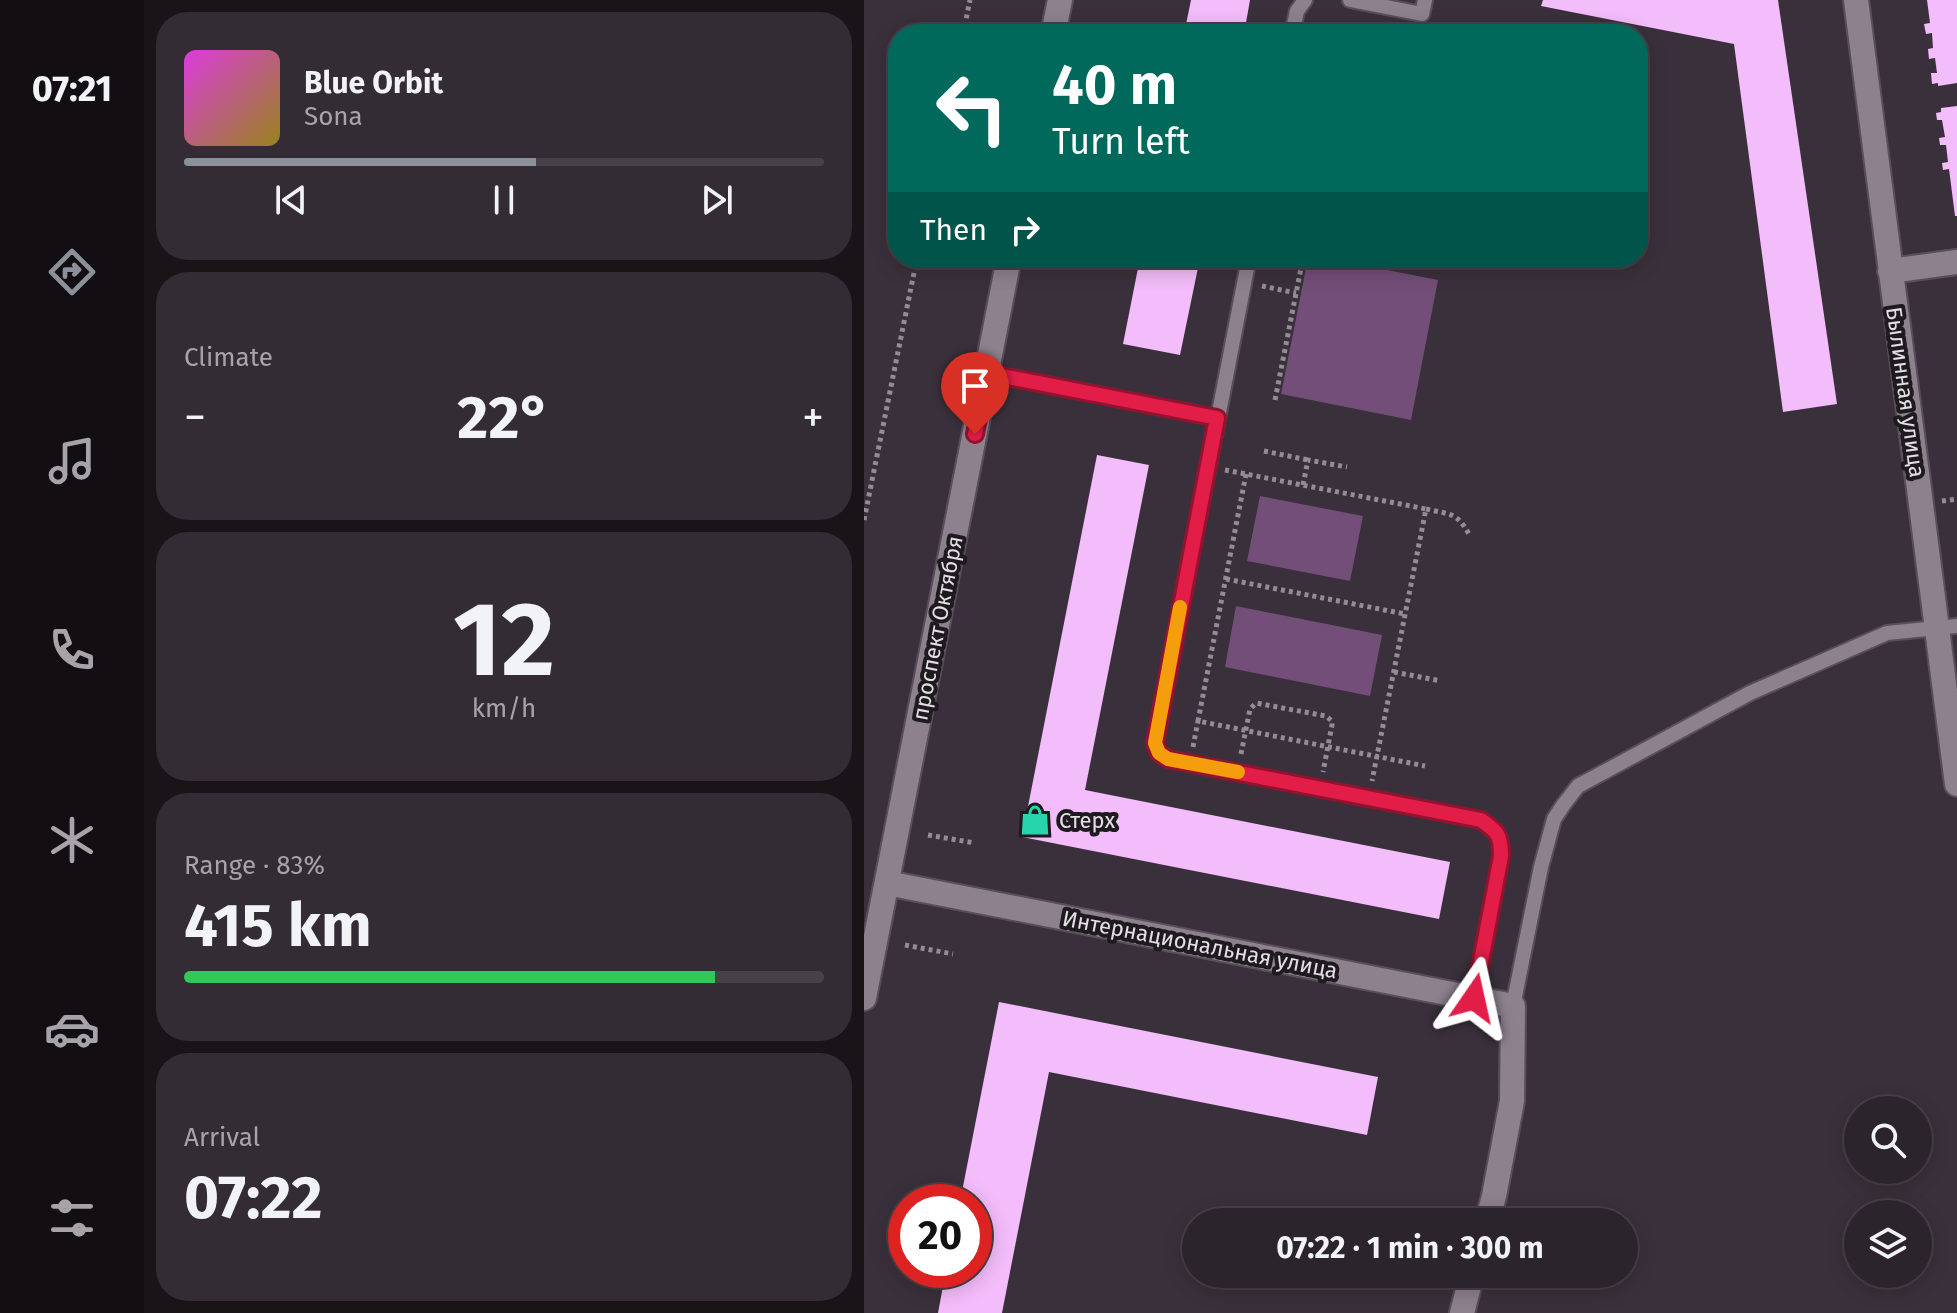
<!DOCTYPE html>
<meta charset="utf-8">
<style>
:root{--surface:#2c242c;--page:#342c34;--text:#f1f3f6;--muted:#a6a4a9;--line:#484148;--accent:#8c9099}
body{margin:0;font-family:"Fira Sans",sans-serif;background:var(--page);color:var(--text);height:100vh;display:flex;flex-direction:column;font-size:30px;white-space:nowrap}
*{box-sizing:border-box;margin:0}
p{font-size:26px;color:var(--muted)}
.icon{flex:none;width:44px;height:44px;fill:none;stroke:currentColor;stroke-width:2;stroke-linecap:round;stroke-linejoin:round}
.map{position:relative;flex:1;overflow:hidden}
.details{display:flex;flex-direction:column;gap:12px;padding:12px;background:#181418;width:720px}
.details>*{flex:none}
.banner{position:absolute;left:24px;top:24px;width:760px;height:244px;border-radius:32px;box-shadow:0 4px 20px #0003,0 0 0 2px var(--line);background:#00695c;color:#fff;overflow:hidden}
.fabs{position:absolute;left:980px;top:1096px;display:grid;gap:16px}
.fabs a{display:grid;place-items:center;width:88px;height:88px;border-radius:50%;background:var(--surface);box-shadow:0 4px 20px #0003,0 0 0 2px var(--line);font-size:40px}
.speed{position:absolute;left:24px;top:1184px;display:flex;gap:16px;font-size:40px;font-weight:700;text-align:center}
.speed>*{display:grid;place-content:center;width:104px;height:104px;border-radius:50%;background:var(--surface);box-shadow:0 4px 20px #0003,0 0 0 2px var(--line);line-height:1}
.speed .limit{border:12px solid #d22;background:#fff;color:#111}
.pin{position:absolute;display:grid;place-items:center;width:68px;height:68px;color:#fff;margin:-82px -34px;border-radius:50% 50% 50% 0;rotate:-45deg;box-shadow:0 0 8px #0007}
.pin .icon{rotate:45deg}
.me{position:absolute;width:88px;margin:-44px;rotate:11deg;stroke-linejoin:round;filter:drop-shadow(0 0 6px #0008)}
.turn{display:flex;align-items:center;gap:28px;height:168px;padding:0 32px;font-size:36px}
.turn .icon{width:104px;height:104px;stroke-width:2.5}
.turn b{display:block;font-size:56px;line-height:68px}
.then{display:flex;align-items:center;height:76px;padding:0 32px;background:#0003;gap:16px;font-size:30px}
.big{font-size:60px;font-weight:700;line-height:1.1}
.details .card{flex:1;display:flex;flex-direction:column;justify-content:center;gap:12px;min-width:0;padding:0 28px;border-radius:32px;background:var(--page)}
.details .dial{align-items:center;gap:0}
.dial b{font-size:104px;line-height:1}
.song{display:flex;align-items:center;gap:24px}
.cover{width:96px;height:96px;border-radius:12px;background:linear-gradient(135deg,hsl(300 70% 55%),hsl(50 70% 35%))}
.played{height:8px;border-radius:4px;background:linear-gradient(90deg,var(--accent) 55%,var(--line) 55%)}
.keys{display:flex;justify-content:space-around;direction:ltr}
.heat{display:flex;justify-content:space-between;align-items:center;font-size:44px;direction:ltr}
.charge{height:12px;border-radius:6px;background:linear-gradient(90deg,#34c759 83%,var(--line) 0)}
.trip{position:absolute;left:318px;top:1208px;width:456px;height:80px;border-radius:40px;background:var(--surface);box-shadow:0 4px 20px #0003,0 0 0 2px var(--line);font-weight:700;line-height:80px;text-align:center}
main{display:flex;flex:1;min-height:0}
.menu{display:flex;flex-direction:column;width:144px;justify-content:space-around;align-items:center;background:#120e12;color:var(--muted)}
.menu .icon{width:56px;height:56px}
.menu .selected{color:var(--accent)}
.menu b{font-size:36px;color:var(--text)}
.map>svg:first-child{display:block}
.green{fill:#734e78}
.building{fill:#f3bcfa}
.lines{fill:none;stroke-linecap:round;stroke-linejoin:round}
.lane-casing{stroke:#584f59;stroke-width:18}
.street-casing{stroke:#584f59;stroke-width:28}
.path{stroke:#948c95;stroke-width:5;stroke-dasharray:4 4;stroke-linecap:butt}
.lane{stroke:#8d818e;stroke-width:14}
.street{stroke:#8d818e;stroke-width:24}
.route-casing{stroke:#92132f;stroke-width:20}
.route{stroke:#e11d48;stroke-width:14}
.slow{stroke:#f59e0b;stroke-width:14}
.labels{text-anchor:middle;stroke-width:8;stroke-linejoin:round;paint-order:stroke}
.street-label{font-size:22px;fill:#e4dee5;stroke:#1e1a1f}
.poi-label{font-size:22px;fill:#e4dee5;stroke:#1e1a1f;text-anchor:start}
</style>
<main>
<nav class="menu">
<b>07:21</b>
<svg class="icon selected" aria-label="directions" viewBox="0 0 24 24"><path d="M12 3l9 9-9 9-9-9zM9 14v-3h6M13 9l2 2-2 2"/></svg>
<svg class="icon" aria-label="music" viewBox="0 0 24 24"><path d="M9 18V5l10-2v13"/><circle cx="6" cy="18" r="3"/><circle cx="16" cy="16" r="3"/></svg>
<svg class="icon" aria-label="phone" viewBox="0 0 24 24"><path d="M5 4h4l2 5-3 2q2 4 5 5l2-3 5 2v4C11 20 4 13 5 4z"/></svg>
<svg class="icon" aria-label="climate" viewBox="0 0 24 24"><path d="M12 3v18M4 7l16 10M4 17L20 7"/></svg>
<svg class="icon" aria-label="car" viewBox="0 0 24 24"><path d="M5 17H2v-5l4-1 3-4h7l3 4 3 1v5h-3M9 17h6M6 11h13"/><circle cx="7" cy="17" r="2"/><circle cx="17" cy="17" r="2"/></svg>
<svg class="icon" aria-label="filters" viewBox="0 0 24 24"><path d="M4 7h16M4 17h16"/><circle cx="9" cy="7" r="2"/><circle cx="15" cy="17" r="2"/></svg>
</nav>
<section class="details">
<div class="card">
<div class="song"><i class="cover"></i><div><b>Blue Orbit</b><p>Sona</p></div></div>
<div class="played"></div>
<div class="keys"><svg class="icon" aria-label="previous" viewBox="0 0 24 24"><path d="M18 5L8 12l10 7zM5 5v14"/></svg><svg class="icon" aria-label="pause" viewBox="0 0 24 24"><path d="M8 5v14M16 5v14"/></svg><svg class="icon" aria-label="next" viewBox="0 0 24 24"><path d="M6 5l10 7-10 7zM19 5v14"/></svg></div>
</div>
<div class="card"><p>Climate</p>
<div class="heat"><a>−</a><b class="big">22°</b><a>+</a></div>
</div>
<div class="card dial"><b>12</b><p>km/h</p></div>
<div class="card"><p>Range · 83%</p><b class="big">415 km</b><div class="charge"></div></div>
<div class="card"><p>Arrival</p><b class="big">07:22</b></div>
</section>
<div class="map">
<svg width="1093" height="1313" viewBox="0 0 1093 1313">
<rect width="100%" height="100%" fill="#3a303b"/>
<path class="green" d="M444 258H463L574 280 547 420 417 394Z
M396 496 499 516 486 581 383 561Z
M372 606 518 635 506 696 361 667Z"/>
<path class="building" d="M327 0H386L380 34H320Z
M679 0H914L973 404 919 412 870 44 677 6Z
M1063 0H1093V83L1074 86V83L1068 84 1067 73H1073L1071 58 1065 59 1064 49 1069 48 1068 33 1062 34 1060 24 1066 23Z
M1093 106V216H1091L1085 169 1079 170 1078 163 1084 162 1082 145H1076L1075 138 1081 137 1078 120H1073L1072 113 1077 112V108Z
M276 258H336L316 355 259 344Z
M233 455 285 465 221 790 586 862 575 919 158 837Z
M135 1002 514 1077 503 1135 185 1072 138 1313H74L82 1270H110V1202H96Z"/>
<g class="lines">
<g class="lane-casing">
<path id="lane" d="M486 0 558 14 561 0
M428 34 433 11 441 0
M385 258 291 743 295 753 304 759 617 820C634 832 637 835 637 856L610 998
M123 373 353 418
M649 1006 677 867 690 819 700 804 714 786 886 693 1023 633 1093 626"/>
</g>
<g class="street-casing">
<path id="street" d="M992 0 1093 784
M189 34 196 0
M1026 271 1093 262
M23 883 649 1006 648 1101 630 1196 623 1222
M0 998 145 258
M598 1313 608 1274"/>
</g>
<path class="path" d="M99 34 106 0
M398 286 432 293
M411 400 439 258
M400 451 444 460
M361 470 562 509 508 781
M382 474 334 721 561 766
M439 485 444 460 483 467
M1078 501 1093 499
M562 509C588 515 593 512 606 536
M0 520 53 258
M362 579 541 614
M530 672 577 681
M329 747 334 721
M377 754 386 709 392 703 462 716 468 721V725L459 772
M64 835 111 843
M41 945 89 954"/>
<use href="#lane" class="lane"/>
<use href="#street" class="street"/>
</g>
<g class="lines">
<g class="route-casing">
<path id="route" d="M111 434 123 373 353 418 291 743 295 753 304 759 617 820C634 832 637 835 637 856L610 998"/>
</g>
<use href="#route" class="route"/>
<path class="slow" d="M316 607 291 743 295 753 304 759 374 772"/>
</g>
<defs>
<g id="shop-bare" transform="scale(2.4)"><path d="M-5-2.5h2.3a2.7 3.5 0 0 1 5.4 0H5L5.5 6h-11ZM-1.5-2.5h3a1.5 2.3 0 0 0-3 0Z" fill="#27d5ad" stroke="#1e1a1f" stroke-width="2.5" paint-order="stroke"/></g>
</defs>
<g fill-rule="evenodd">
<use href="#shop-bare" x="171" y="820"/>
</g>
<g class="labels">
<g class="street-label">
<text transform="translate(1042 392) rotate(82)" y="8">Былинная улица</text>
<text transform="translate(73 628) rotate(-79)" y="8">проспект Октября</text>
<text transform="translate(336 944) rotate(11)" y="8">Интернациональная улица</text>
</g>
<g class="poi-label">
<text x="195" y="828">Стерх</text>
</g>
</g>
</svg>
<div class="fabs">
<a><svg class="icon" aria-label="search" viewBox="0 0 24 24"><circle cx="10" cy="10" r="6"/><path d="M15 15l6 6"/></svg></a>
<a><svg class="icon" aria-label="layers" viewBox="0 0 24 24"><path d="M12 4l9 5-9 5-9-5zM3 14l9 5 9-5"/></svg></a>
</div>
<div class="speed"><div class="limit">20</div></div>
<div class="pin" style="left:111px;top:434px;background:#d93025"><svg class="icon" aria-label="arrive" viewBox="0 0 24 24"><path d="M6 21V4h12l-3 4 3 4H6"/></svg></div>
<svg class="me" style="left:610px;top:998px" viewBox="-20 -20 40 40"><path d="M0-17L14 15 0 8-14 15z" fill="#e11d48" stroke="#fff" stroke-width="4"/></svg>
<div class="trip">07:22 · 1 min · 300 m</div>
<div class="banner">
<div class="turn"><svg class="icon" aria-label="left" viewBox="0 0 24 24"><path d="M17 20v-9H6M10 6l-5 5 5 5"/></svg><div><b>40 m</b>Turn left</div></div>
<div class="then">Then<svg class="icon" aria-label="right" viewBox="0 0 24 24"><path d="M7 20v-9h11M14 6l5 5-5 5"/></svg></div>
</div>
</div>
</main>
